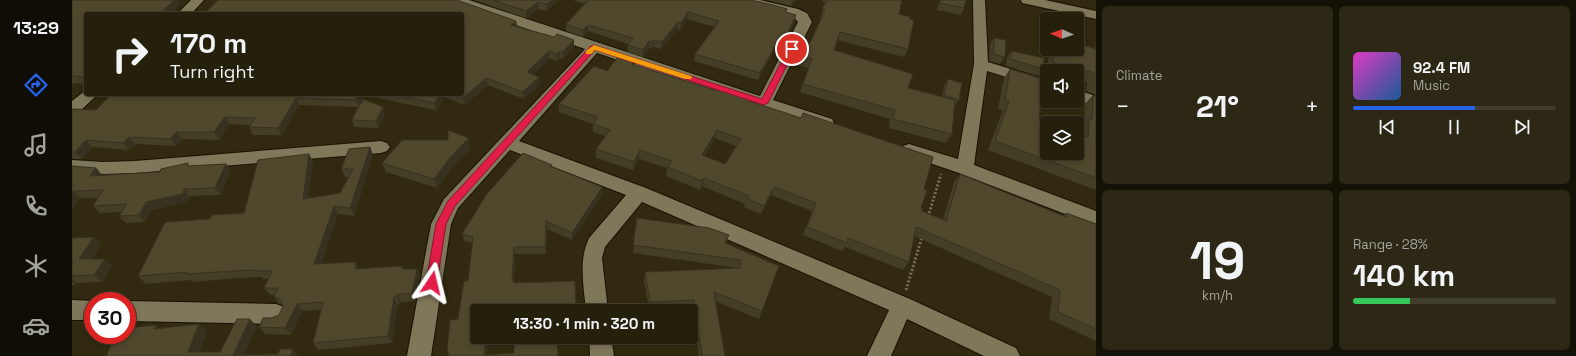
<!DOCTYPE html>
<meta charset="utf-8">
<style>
:root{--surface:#25200c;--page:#2d2815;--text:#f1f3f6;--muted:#a3a39d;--line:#423e2d;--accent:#2563eb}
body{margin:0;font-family:"Space Grotesk",sans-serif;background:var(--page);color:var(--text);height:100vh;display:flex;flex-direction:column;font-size:15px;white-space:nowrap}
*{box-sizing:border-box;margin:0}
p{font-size:13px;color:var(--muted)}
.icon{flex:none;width:22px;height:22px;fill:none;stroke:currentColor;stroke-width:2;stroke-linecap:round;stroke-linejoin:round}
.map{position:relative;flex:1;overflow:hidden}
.side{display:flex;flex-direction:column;gap:6px;padding:6px;background:#141207;width:480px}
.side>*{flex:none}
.guide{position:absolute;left:12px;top:12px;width:380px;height:84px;border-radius:4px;box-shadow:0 2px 6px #0003,0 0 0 1px var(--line);background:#25200c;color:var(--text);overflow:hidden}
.needle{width:26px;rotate:272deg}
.tools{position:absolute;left:968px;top:12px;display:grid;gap:8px}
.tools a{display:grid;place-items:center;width:44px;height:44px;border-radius:4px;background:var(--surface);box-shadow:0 2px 6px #0003,0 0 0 1px var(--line);font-size:20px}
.speed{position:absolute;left:12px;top:292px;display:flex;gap:8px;font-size:20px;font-weight:700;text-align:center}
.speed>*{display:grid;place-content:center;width:52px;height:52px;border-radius:50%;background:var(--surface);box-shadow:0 2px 6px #0003,0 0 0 1px var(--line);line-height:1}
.speed .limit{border:6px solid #d22;background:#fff;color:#111}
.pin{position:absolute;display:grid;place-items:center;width:34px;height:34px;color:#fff;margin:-17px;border:2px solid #fff;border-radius:50%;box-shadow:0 1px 4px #0007}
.me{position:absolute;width:44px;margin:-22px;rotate:10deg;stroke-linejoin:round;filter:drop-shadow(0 0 3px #0008)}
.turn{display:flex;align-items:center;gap:14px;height:84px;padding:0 20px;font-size:18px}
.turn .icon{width:52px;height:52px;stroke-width:2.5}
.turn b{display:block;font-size:28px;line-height:34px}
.big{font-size:30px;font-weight:700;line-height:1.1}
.side .card{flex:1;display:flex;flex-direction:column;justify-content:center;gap:6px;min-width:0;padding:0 14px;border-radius:6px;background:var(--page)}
.side .dial{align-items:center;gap:0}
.dial b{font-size:52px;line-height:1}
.song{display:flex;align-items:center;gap:12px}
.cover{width:48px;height:48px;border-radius:6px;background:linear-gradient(135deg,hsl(310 70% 55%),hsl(210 70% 35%))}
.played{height:4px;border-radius:2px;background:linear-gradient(90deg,var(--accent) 60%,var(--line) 60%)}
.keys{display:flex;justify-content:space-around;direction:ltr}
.heat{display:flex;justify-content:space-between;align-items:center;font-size:22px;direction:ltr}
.charge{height:6px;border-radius:3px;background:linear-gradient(90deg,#34c759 28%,var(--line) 0)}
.side .tiles{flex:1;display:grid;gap:6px;grid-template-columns:repeat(2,1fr)}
.trip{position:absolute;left:398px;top:304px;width:228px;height:40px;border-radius:4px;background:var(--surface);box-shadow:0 2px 6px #0003,0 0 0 1px var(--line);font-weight:700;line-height:40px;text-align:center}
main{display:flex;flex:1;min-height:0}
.tabs{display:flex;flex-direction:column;width:72px;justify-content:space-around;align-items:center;background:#0f0d05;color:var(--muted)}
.tabs .icon{width:28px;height:28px}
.tabs .current{color:var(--accent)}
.tabs b{font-size:18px;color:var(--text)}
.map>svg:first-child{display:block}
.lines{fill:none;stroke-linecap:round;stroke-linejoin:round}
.minor-casing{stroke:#191200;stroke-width:2}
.path{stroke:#767059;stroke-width:3;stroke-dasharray:2 2;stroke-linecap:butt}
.minor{fill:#7e775a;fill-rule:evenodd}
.wall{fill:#443e27;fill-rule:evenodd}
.shaded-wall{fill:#373220}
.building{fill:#4f482d;stroke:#373220;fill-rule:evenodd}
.route{fill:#e11d48;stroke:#92132f}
.slow{fill:#f59e0b}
</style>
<main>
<nav class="tabs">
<b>13:29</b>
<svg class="icon current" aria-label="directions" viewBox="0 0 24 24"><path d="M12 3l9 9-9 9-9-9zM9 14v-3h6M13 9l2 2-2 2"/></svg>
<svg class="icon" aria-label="music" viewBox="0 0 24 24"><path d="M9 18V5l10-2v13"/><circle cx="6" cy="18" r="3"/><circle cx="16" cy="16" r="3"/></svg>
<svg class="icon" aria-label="phone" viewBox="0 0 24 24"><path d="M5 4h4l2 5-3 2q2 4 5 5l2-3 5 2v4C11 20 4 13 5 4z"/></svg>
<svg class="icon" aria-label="climate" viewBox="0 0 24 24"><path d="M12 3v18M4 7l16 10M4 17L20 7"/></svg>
<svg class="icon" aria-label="car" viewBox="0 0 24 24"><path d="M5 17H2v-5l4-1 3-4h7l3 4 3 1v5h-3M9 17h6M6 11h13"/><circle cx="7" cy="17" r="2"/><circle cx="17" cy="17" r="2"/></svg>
</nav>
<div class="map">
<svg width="1024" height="356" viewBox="0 0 1024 356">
<rect width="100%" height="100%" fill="#312a10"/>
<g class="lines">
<g class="minor-casing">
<path id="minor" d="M119 0H132L119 14H105Z
M379 0H397L688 96 726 22C722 12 679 6 667 3L666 0H688L726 9 735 13 740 22 701 100 760 119 762 123 760 127 754 128 748 127 525 53 447 141 574 188 838 299 944 348 948 356H912L835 319 819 356H795L817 310 570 202 533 247 530 258 536 311H514C512 287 506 261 517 238L554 195 438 150 386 208 379 224 359 356H335L359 224 372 199 513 49 380 3Z
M901 0H913L916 62 975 80V90L915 71 902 165 1024 211V226L887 173 831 154 828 150 831 146 837 144 886 159 902 64Z
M949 0H973L1024 11V19L950 3Z
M14 90V94H26L6 113 0 114V101Z
M1005 90 1024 96V106L1005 100Z
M309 141 315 143 318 147 315 151 309 153 63 173 31 174 0 172V160L31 162 63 161Z
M0 300 23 301H21V320H0Z
M55 301 204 304 212 307 215 314 212 321 204 324 55 321Z
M517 337H539L542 356H518Z"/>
</g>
<path class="path" d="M856 217 869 174
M834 290 850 237"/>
<use href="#minor" class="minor"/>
</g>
<path class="wall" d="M0 0 108 4 14 14V84L2 83 0 85Z
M402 0H487L475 11 466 9 454 18Z
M501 0H679L715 9 714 13 722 22 712 44 707 43 686 80 622 61 623 54 643 27 615 19 608 30 605 29 589 49 581 47 579 49 577 48 571 57 556 52V44L516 31 511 37 494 31V24L513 4Z
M695 0H723L719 6Z
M751 0H830L827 14 838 19 836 49 832 57 765 40 762 50 836 88 870 97 872 86 876 79 887 100 882 106 880 134 874 143 817 128 818 119 728 92 737 68 725 65 732 42 738 43 750 18H748L753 3 750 2Z
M868 0H894L892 8 889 15 865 10Z
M444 21 445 26 502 47 491 59 488 58 485 61 477 58 461 74 468 84 452 99 416 85 392 105 373 97 364 110 291 95 288 105 311 107 313 114 306 128 282 127 280 120 286 107 227 105 210 135H181L177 127 178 125 157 124 147 140 110 139 104 146 63 144 57 150 20 147 10 159H0V109L24 110 40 94H390Z
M922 38 933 57 928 64 917 61 918 44Z
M1024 44V95L1014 91 1015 82 1005 79V71H975L977 49H1005L1023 48Z
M940 51 971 69 966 76 934 66 935 57Z
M563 65 646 91 678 100V101L852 189 849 208 850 211 871 220 882 182 888 174 991 216 994 213 1024 224V341L977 319 980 297 842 236 837 262 831 270 773 247 770 251 731 235 740 211 699 195 689 214 672 207 673 204 630 186 628 190 594 176 595 168 567 159 561 170 524 158V149L533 136 521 132V124L487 112V104L535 71ZM643 138 664 146 653 164 633 156Z
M938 69 969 121 1008 135 1009 129 1012 125 1013 104 1021 95 1024 96V190L916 150 931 110 926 109 932 78Z
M298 147 301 155 282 216 266 214 249 264 288 269H331L348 276 343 301 329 302 328 304 325 305 320 343 246 350 241 343 249 310 230 311 219 335 193 334 187 327 199 318 207 315 211 306V305L207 304 202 296V295H198L192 288 196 279H191L190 277 166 278 121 282 119 280 74 284 66 276 138 219 172 213 237 154 241 162 236 198 268 193 277 177H273L269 169Z
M399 148 381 167 365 188 314 172 310 163Z
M154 164 159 171 148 195 117 196 116 201 80 210 73 222 54 223 47 216 50 212 28 213 21 206 26 198H9L0 208V166L24 168 30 175 88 172 118 166Z
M480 167 530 195 500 240 475 229 474 254H443L442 281V283L503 281 504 311H405V337H416L415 355 442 353V337H486V356H376V354L375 350 386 319 396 281 400 243 392 241 390 234Z
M565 218 657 235 654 243 707 266 687 319 643 301 653 356H627L620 308 577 310 572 280 573 272 666 268 561 253Z
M0 238 29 244 20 259H33L40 266 30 282 4 283 3 285H0Z"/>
<path class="shaded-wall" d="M102 0H106L108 4 99 14H88Z
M480 0H487L475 11V4Z
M721 0H723L719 6Z
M466 2V9L454 18V11Z
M616 12 615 19 608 30 609 23Z
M724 15 722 22 712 44 714 37Z
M444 21 445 28 439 25Z
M606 22 605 29 589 49 590 42Z
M516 25V31L511 37V30Z
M709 36 707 43 686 80 688 73Z
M502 40V47L491 59V52Z
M582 40 581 47 579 49 580 42Z
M577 41V48L571 57V50Z
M477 51V58L456 79 455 72Z
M488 51V58L485 61V54Z
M564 59 563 67 560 64Z
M467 77 468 84 452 99 451 92Z
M414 78 416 85 392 105 391 98Z
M286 94H291V95L287 107 284 100Z
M369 94H373V97L364 110 362 103Z
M224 98 227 105 210 135 206 128Z
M311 107 313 114 306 128 304 121Z
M153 117 157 124 147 140 142 132Z
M645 130 643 138 628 163 630 155Z
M104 132 110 139 104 146 98 139Z
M57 137 63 144 57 150 51 143Z
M397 138 399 148 381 167 365 188 362 179 378 158Z
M14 140 20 147 10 159 3 152Z
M298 147 301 155 282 216 278 208Z
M568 150 567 159 561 170 562 162Z
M237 154 241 162 235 207 231 199Z
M154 164 159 171 148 195 143 188Z
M24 168 30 175 18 176Z
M632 178 630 186 628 190 630 181Z
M530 187V195L500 240V233Z
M702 187 699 195 689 214 692 206Z
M112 189 117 196 116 201 80 210 73 222 67 215 74 202Z
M2 191 9 198 0 208V193Z
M262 206 266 214 247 272 242 264Z
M474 221 475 229 474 254 473 247Z
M22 237 29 244 15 266 7 259Z
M442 247 443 254 441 287 440 281Z
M33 259 40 266 30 282 22 275Z
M284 262 288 270 283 269Z
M345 269 348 276 343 301 340 294Z
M0 279 4 283 3 285 0 282Z
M325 294 329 302 328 304 325 297Z
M322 297 325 305 320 343 316 336Z
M225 304 230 311 219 335 213 328Z
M178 319 185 327 172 356 161 355Z
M127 324 135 332 126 356 116 352Z
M84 325 92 333 82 329Z
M414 337H416L415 356H413Z
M221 349 227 356H219Z"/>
<path class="building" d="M0 0H102L88 14H14V77L0 76Z
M146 0H385L444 21 439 25 482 37 485 34 502 40 491 52 488 51 485 54 477 51 455 72 467 77 451 92 414 78 391 98 382 94H390V14H132Z
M421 0H480L475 4 466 2 454 11Z
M517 0H679L701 5 715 9 713 12 724 15 714 37 709 36 688 73 623 54 647 21 616 12 609 23 606 22 590 42 582 40 580 42 577 41 571 50 556 45 561 38 516 25 511 30 494 24Z
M755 0H830L827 14 838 17V19L842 20 836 49 768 32 762 50 841 74 836 88 883 100 880 134 821 119 823 110 731 84 740 59 728 56 732 42 738 43 753 10 750 9Z
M869 0H894L892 8 868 3Z
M922 38 934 40 933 57 922 54Z
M1005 43 1024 49V83L1022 82V73L981 62 983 49H1005Z
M940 51 972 58 971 69 938 59Z
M548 54 564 59 560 64 646 91 647 89 678 100 677 101 729 118 731 113 861 157 852 189 855 190 849 208 851 209 850 211 874 221 888 174 994 217V213L1024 224V329L986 312 988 290 844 227 837 262 776 238 775 243 735 227 744 203 702 187 692 206 675 199 677 196 632 178 630 181 596 167 600 161 568 150 562 162 524 149 538 130 521 124 526 117 487 104 522 66 535 71ZM645 130 669 139 653 164 630 155Z
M938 69 971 79 967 118 970 119 969 121 975 123V153H1005V133L1016 137 1017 119 1020 120 1021 95 1024 96V178L923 141 937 101 933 100Z
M876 79 890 83 887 100 872 95Z
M40 94H286L284 100 224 98 206 128 177 127 183 118 153 117 142 132H104L98 139 57 137 51 143 14 140 3 152H0V109L24 110Z
M319 94H369L362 103Z
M291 99 311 107 304 121 280 120Z
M376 130 397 138 378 158 362 179 310 163 330 140H376Z
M298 147 278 208 262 206 242 264 284 262 283 269 330 266V269H345L340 294H325V297H322L316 336 241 343 251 302 225 304 213 328 187 327 191 318H199L207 315 211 306 208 299 202 296 206 288H192L200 271H185L186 270 160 271 114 274 115 272 66 276 93 222 138 219 140 215 172 213 186 160 237 154 231 199 268 193 281 169H269L277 149Z
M451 153 480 165 478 166 530 187 500 233 474 221 473 247H442L440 281H442V283L503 281 504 310 485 311H443V310L405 311V337H414L412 355 442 353V337H485L486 356H376V350H375L378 320 386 319 392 281H396L401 237 390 234 414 195Z
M116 163V166L154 164 143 188 112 189 111 194 74 202 67 215 47 216 55 204 21 206 31 190 2 191 0 193V166L24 168 18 176 88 172 89 169Z
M565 218 637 228 657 235 653 243 707 266 690 311 642 292 653 356H630L622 300 578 302 573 272 668 268 669 260 561 245Z
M22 237 7 259H33L22 275 0 276V238Z
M165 319H178L161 355 206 354 208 349H221L219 356H34L44 335H55V328L84 325 82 329 127 324 116 352H148Z"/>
<path class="route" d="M522 45 690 99 716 49 720 47 723 49 696 103 692 105 523 50 383 206 374 224 365 283 363 286 360 287 356 286 354 283 364 224 376 201 519 46Z"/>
<path class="slow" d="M522 45 619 76 620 78 619 79H613L523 50 519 54H514V51Z"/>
</svg>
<div class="tools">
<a><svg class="needle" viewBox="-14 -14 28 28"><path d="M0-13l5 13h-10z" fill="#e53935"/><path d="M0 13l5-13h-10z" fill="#a3a39d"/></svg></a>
<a><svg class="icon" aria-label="sound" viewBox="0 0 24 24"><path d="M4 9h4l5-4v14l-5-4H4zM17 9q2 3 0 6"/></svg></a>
<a><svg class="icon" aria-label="layers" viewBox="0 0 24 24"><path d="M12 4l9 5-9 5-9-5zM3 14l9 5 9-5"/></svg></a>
</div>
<div class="speed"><div class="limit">30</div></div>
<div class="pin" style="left:720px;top:49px;background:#d93025"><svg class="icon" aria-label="arrive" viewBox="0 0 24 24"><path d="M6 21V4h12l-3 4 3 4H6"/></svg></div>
<svg class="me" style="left:360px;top:283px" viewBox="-20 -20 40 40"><path d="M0-17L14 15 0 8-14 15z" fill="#e11d48" stroke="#fff" stroke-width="4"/></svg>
<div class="trip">13:30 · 1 min · 320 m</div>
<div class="guide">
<div class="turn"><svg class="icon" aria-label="right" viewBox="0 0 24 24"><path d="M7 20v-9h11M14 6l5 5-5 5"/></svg><div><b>170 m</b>Turn right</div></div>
</div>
</div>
<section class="side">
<div class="tiles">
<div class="card"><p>Climate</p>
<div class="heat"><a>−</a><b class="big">21°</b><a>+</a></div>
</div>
<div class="card">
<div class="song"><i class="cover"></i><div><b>92.4 FM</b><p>Music</p></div></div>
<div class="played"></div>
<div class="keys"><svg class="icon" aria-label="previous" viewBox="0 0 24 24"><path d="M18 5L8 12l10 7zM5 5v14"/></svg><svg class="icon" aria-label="pause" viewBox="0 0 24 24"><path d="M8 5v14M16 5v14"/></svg><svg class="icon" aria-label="next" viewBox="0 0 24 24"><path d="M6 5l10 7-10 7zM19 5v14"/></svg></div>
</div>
<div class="card dial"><b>19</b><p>km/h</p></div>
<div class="card"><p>Range · 28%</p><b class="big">140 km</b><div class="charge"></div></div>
</div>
</section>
</main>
